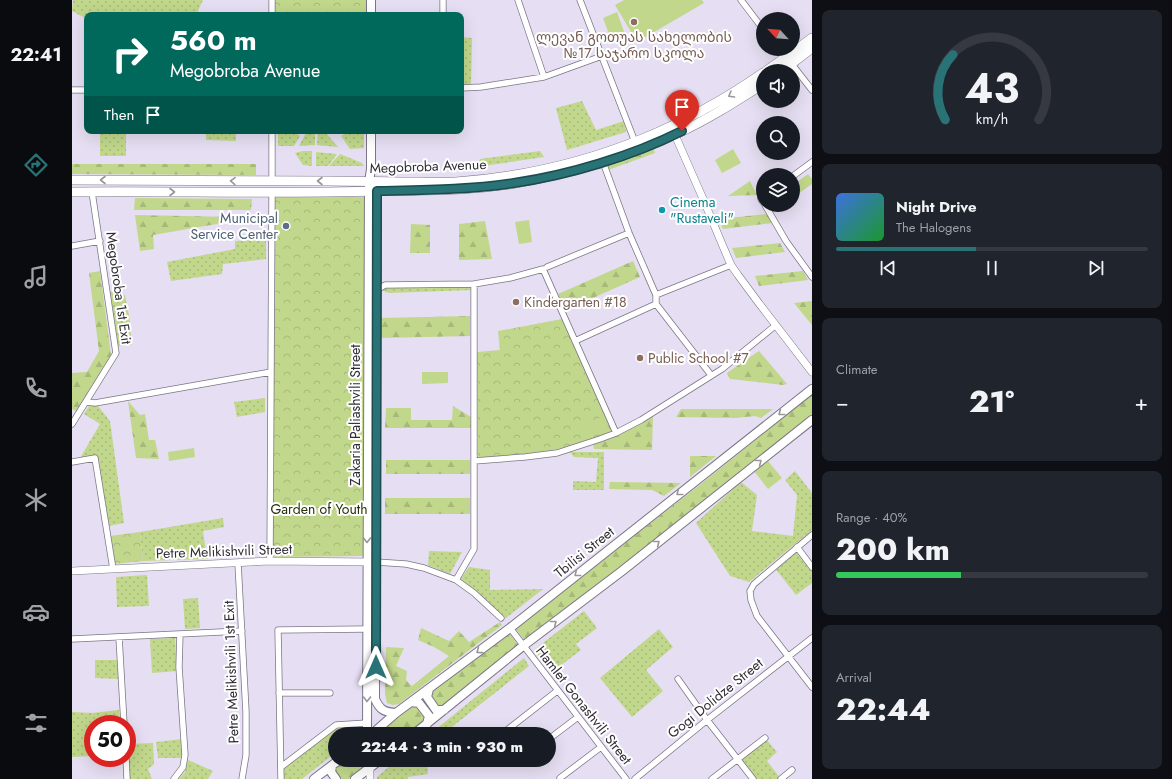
<!DOCTYPE html>
<meta charset="utf-8">
<style>
:root{--surface:#171b24;--page:#20242c;--text:#f1f3f6;--muted:#9ea1a6;--line:#363941;--accent:#297377}
body{margin:0;font-family:Jost,"Noto Sans Georgian",sans-serif;background:var(--page);color:var(--text);height:100vh;display:flex;flex-direction:column;font-size:15px;white-space:nowrap}
*{box-sizing:border-box;margin:0}
p{font-size:13px;color:var(--muted)}
.icon{flex:none;width:22px;height:22px;fill:none;stroke:currentColor;stroke-width:2;stroke-linecap:round;stroke-linejoin:round}
.map{position:relative;flex:1;overflow:hidden}
.side{display:flex;flex-direction:column;gap:10px;padding:10px;background:#0d0f14;width:360px}
.side>*{flex:none}
.hud{position:absolute;left:12px;top:12px;width:380px;height:122px;border-radius:8px;box-shadow:0 4px 16px #0002;background:#00695c;color:#fff;overflow:hidden}
.needle{width:26px;rotate:296deg}
.buttons{position:absolute;left:684px;top:12px;display:grid;gap:8px}
.buttons a{display:grid;place-items:center;width:44px;height:44px;border-radius:50%;background:var(--surface);box-shadow:0 4px 16px #0002;font-size:20px}
.speed{position:absolute;left:12px;top:715px;display:flex;gap:8px;font-size:20px;font-weight:700;text-align:center}
.speed>*{display:grid;place-content:center;width:52px;height:52px;border-radius:50%;background:var(--surface);box-shadow:0 4px 16px #0002;line-height:1}
.speed .limit{border:6px solid #d22;background:#fff;color:#111}
.pin{position:absolute;display:grid;place-items:center;width:34px;height:34px;color:#fff;margin:-41px -17px;border-radius:50% 50% 50% 0;rotate:-45deg;box-shadow:0 0 4px #0007}
.pin .icon{rotate:45deg}
.me{position:absolute;width:44px;margin:-22px;rotate:0deg;stroke-linejoin:round;filter:drop-shadow(0 0 3px #0008)}
.turn{display:flex;align-items:center;gap:14px;height:84px;padding:0 20px;font-size:18px}
.turn .icon{width:52px;height:52px;stroke-width:2.5}
.turn b{display:block;font-size:28px;line-height:34px}
.then{display:flex;align-items:center;height:38px;padding:0 20px;background:#0003;gap:8px;font-size:15px}
.big{font-size:30px;font-weight:800;line-height:1.1}
.side .tile{flex:1;display:flex;flex-direction:column;justify-content:center;gap:6px;min-width:0;padding:0 14px;border-radius:8px;background:var(--page)}
.side .dial{align-items:center;gap:0}
.dial svg{height:104px;overflow:visible;fill:none;stroke:var(--line);stroke-width:7;stroke-linecap:round;text-anchor:middle}
.dial text{fill:var(--text);stroke:none}
.song{display:flex;align-items:center;gap:12px}
.cover{width:48px;height:48px;border-radius:6px;background:linear-gradient(135deg,hsl(220 70% 55%),hsl(130 70% 35%))}
.played{height:4px;border-radius:2px;background:linear-gradient(90deg,var(--accent) 45%,var(--line) 45%)}
.keys{display:flex;justify-content:space-around;direction:ltr}
.heat{display:flex;justify-content:space-between;align-items:center;font-size:22px;direction:ltr}
.charge{height:6px;border-radius:3px;background:linear-gradient(90deg,#34c759 40%,var(--line) 0)}
.trip{position:absolute;left:256px;top:727px;width:228px;height:40px;border-radius:20px;background:var(--surface);box-shadow:0 4px 16px #0002;font-weight:800;line-height:40px;text-align:center}
main{display:flex;flex:1;min-height:0}
.tab-bar{display:flex;flex-direction:column;width:72px;justify-content:space-around;align-items:center;background:#090b0e;color:var(--muted)}
.tab-bar .icon{width:28px;height:28px}
.tab-bar .selected{color:var(--accent)}
.tab-bar b{font-size:18px;color:var(--text)}
.map>svg:first-child{display:block}
.grass{fill:url(#grass-dots)}
.forest{fill:url(#forest-firs)}
.park{fill:url(#park-crowns)}
.garden{fill:#c1d78b}
.lines{fill:none;stroke-linecap:round;stroke-linejoin:round}
.minor-casing{stroke:#7c7587;stroke-width:7}
.tertiary-casing{stroke:#7c7587;stroke-width:8}
.secondary-casing{stroke:#7c7587;stroke-width:10}
.primary-casing{stroke:#7c7587;stroke-width:10}
.minor{stroke:#fff;stroke-width:5.5}
.tertiary{stroke:#fff;stroke-width:7}
.secondary{stroke:#fff;stroke-width:8}
.primary{stroke:#fff;stroke-width:9}
.oneway{stroke:#98969a}
.route-casing{stroke:#1b4b4d;stroke-width:10}
.route{stroke:#297377;stroke-width:7}
.education-dot{fill:#8d6e63;stroke:#fff;stroke-width:1.5}
.culture-dot{fill:#0f9aa8;stroke:#fff;stroke-width:1.5}
.service-dot{fill:#5c6f8a;stroke:#fff;stroke-width:1.5}
.labels{text-anchor:middle;stroke-width:4;stroke-linejoin:round;paint-order:stroke}
.education-label{font-size:14px;fill:#785e54;stroke:#fff;text-anchor:start}
.street-label{font-size:14px;fill:#302d35;stroke:#fff}
.culture-label{font-size:14px;fill:#0d838f;stroke:#fff;text-anchor:start}
.service-label{font-size:14px;fill:#4e5e75;stroke:#fff;text-anchor:end}
.park-label{font-size:14px;fill:#262f09;stroke:#fff}
</style>
<main>
<nav class="tab-bar">
<b>22:41</b>
<svg class="icon selected" aria-label="directions" viewBox="0 0 24 24"><path d="M12 3l9 9-9 9-9-9zM9 14v-3h6M13 9l2 2-2 2"/></svg>
<svg class="icon" aria-label="music" viewBox="0 0 24 24"><path d="M9 18V5l10-2v13"/><circle cx="6" cy="18" r="3"/><circle cx="16" cy="16" r="3"/></svg>
<svg class="icon" aria-label="phone" viewBox="0 0 24 24"><path d="M5 4h4l2 5-3 2q2 4 5 5l2-3 5 2v4C11 20 4 13 5 4z"/></svg>
<svg class="icon" aria-label="climate" viewBox="0 0 24 24"><path d="M12 3v18M4 7l16 10M4 17L20 7"/></svg>
<svg class="icon" aria-label="car" viewBox="0 0 24 24"><path d="M5 17H2v-5l4-1 3-4h7l3 4 3 1v5h-3M9 17h6M6 11h13"/><circle cx="7" cy="17" r="2"/><circle cx="17" cy="17" r="2"/></svg>
<svg class="icon" aria-label="filters" viewBox="0 0 24 24"><path d="M4 7h16M4 17h16"/><circle cx="9" cy="7" r="2"/><circle cx="15" cy="17" r="2"/></svg>
</nav>
<div class="map">
<svg width="740" height="779" viewBox="0 0 740 779">
<defs>
<pattern id="grass-dots" width="8" height="8" patternUnits="userSpaceOnUse"><rect width="8" height="8" fill="#c1d78b"/><path d="M2 2h.1M6 6h.1" fill="none" stroke="#a6b979" stroke-width="1.8" stroke-linecap="round"/></pattern>
<pattern id="forest-firs" width="22" height="20" patternUnits="userSpaceOnUse"><rect width="22" height="20" fill="#c1d78b"/><path d="M5 1l3.5 6h-7zM16 11l3.5 6h-7z" fill="#a6b979"/></pattern>
<pattern id="park-crowns" width="20" height="18" patternUnits="userSpaceOnUse"><rect width="20" height="18" fill="#c1d78b"/><path d="M2 6a3 3 0 1 1 6 0M12 15a3 3 0 1 1 6 0" fill="none" stroke="#a6b979"/></pattern>
</defs>
<rect width="100%" height="100%" fill="#e6def2"/>
<path class="grass" d="M1 0H131L124 15H15V19L0 11Z
M389 37 400 38 399 84 389 85Z
M510 101 524 130 552 121 554 132 495 150 484 108Z
M28 131H54V156H28Z
M134 131H164V141L134 140Z
M206 131H221L228 136 222 146H206Z
M235 131H243V145L227 146Z
M277 131H292V148L278 149 269 136Z
M246 132H253L266 147 245 145Z
M231 151H240V166L231 165 223 153Z
M468 151 472 157 405 167 408 159Z
M244 152 265 154 256 166H244Z
M268 154 290 163 292 166H257Z
M194 239V259L151 264 150 274 99 281 95 262 163 249V241Z
M400 285V290L317 293 309 290 317 286Z
M37 291 53 295 57 315 60 345 45 346Z
M193 398V412L165 417 162 402Z
M17 406H26L38 421 52 523 37 526 25 457 7 460 28 424 12 414Z
M498 452H532V490H501V481L524 482 526 458 502 457Z
M723 471 740 493V530L677 582 658 576 624 523 669 482 685 495 680 531 721 536 725 495 713 480Z
M151 518 152 527 131 531 135 559 71 561 68 532Z
M725 547 740 567V583L724 595 702 567Z
M357 551 390 552 378 574 356 565Z
M397 567 418 570V590L471 589 434 618 405 592 388 580Z
M75 575 77 606 45 607 44 577Z
M126 598 128 628 113 629 111 599Z
M512 611 525 628 504 644 509 650 480 672 462 650Z
M587 629 601 647 574 670 591 691 560 717 528 678Z
M103 638 105 671 80 673 78 639Z
M452 658 457 666 371 734H358Z
M23 660H45L46 679 23 678Z
M47 710 48 724H21V756L0 757V712L20 713Z
M284 727V734H263V753L230 779H212V766L261 729Z
M693 738 705 752 695 761 709 779H681L666 759Z
M111 739 112 758H86L84 742Z
M81 743 82 764 76 769 80 779H58L55 744Z
M116 760 141 771 136 779H107L113 772Z
M325 760H355L356 774 336 777V779H305V777Z"/>
<path class="forest" d="M581 146 583 153 536 170 534 163Z
M0 164H184V175L0 174Z
M678 181 685 195 656 196Z
M63 198 180 199 179 210H62Z
M695 214 700 223 651 229 647 219Z
M63 215 162 217V221L81 235 82 249 68 251Z
M413 221 420 259 387 260V224Z
M339 224 358 225V253H338Z
M708 243 713 252 664 258 660 248Z
M561 261 568 277 494 310 486 294Z
M28 271 39 355 4 411 0 409V373L15 372 27 351 17 273Z
M731 271 736 280 687 286 683 276Z
M740 301V325L722 303Z
M398 316V336L308 338V318Z
M687 351 715 384 711 385 658 379 655 373Z
M740 394V417L454 642 443 628 629 484Z
M56 401 68 415 73 414 77 440H83L87 459 64 458Z
M381 406 399 417V428H313L314 408H339V420H380Z
M609 409H701L689 418 683 416 663 418 604 417Z
M581 415 580 450 522 449 521 444 556 430Z
M618 456H644L618 477Z
M314 460H398V474H314Z
M696 461 710 478 696 489 682 471Z
M538 482 609 483 592 496 580 490 537 489Z
M313 498H398V514H313Z
M428 622 430 625 327 704 321 705 315 703 313 694 314 647 332 648 324 666 335 671 334 680 340 686 377 656 362 647 346 640 349 628 377 641 387 631 397 642Z
M437 632 447 647 371 707H366L358 700 359 691Z
M341 706 346 707 354 717 351 722 336 734H305Z
M271 760H303L279 779H267L261 771 263 766Z"/>
<path class="park" d="M202 0H294V15H202Z
M206 195 294 197 293 553 290 556 203 557 200 554 203 197Z
M490 319 541 431 524 439 474 452 409 459 406 456 405 352 428 350 426 331Z
M68 532 71 561 42 564 38 536Z"/>
<path class="garden" d="M552 0H630L632 3 565 42 543 5Z
M545 12 554 37 540 42 531 18Z
M661 149 669 163 650 173 643 160Z
M736 174 740 179V184L726 194 721 188V185Z
M457 220 460 242 447 244 443 222Z
M350 372H376V383L350 384Z
M532 416 536 428 512 436 508 425Z
M122 448 123 457 97 461 96 452Z"/>
<g class="lines">
<g class="minor-casing">
<path id="minor" d="M446 0 472 77
M508 0 563 142
M669 0 691 29
M200 15V0
M371 15V0
M708 49 740 90
M389 88 409 87 472 77 530 56
M0 90H15
M531 162 557 233 584 295V304L639 375
M721 176 740 162
M200 181V131
M691 198 689 199 691 202
M693 205 714 241 740 277
M0 246 28 241
M475 267 557 233
M305 290 313 285 402 284 438 278 471 269 544 433
M584 295 659 265
M503 341 584 304
M14 402 23 403 199 372
M0 424 44 353 20 192
M402 461 453 457 485 453 528 439 544 433 569 420 650 369 704 325
M0 462 23 458 41 569
M740 535 682 584 678 591 679 600 685 616 740 687
M725 547 740 567
M198 561 200 192
M304 562 334 564 352 568 384 580 402 593 429 618
M166 563 174 712V755L170 779
M384 580 402 549V284
M438 628 554 779
M47 637 52 724
M0 639 170 631
M606 679 635 720 681 779
M207 693H258
M430 734 485 691
M477 739 506 717
M54 758 55 779
M450 760H451
M209 767 264 725 295 723
M488 778 529 747
M102 779 111 767 113 755 107 667 108 634
M209 779 206 630 295 629
M563 779 635 720 740 638
M640 779 693 738
M709 779 720 770"/>
</g>
<g class="tertiary-casing">
<path id="tertiary" d="M603 135 632 201 650 244 659 265 666 275 686 302 740 372
M0 571 198 561 300 562
M298 767V779"/>
</g>
<g class="secondary-casing">
<path id="secondary" d="M299 0V15
M305 186 303 699C308 710 312 712 324 713
M357 689 355 697 364 710H372
M339 702 347 703 357 716 355 724
M295 734 297 182 299 169V131
M300 734 324 713 438 628 740 389
M342 734 451 646 550 571 740 420
M260 766 259 772 264 779
M242 779 267 760
M283 779 308 760"/>
</g>
<g class="primary-casing">
<path id="primary" d="M694 71 714 57 740 38
M710 71 740 48
M0 180C85 180 170 180 255 181 286 181 317 182 348 182 360 182 372 183 384 182 495 174 599 137 691 73
M0 192C103 191 205 194 308 191 353 190 399 191 444 183 499 173 554 158 604 134 635 120 663 102 691 84"/>
</g>
<use href="#minor" class="minor"/>
<use href="#tertiary" class="tertiary"/>
<use href="#secondary" class="secondary"/>
<use href="#primary" class="primary"/>
</g>
<defs><path id="oneway-chevron" d="M-2-3.5L2.5 0L-2 3.5" fill="none" stroke-width="1.6" stroke-linecap="round" stroke-linejoin="round"/></defs>
<g class="oneway">
<use href="#oneway-chevron" transform="translate(659 95) rotate(150)"/>
<use href="#oneway-chevron" transform="translate(31 180) rotate(180)"/>
<use href="#oneway-chevron" transform="translate(161 181) rotate(-179)"/>
<use href="#oneway-chevron" transform="translate(248 181) rotate(-180)"/>
<use href="#oneway-chevron" transform="translate(100 192)"/>
<use href="#oneway-chevron" transform="translate(709 413) rotate(142)"/>
<use href="#oneway-chevron" transform="translate(687 462) rotate(-38)"/>
<use href="#oneway-chevron" transform="translate(607 493) rotate(142)"/>
<use href="#oneway-chevron" transform="translate(295 540) rotate(90)"/>
<use href="#oneway-chevron" transform="translate(585 543) rotate(-38)"/>
<use href="#oneway-chevron" transform="translate(505 574) rotate(141)"/>
<use href="#oneway-chevron" transform="translate(482 623) rotate(-38)"/>
<use href="#oneway-chevron" transform="translate(407 651) rotate(143)"/>
<use href="#oneway-chevron" transform="translate(295 699) rotate(90)"/>
</g>
<g class="lines">
<g class="route-casing">
<path id="route" d="M304 667 305 191C351 190 396 190 442 183 497 175 560 156 610 131"/>
</g>
<use href="#route" class="route"/>
</g>
<g class="education-dot">
<circle cx="562" cy="22" r="4"/>
<circle cx="444" cy="302" r="4"/>
<circle cx="568" cy="358" r="4"/>
</g>
<circle class="culture-dot" cx="590" cy="210" r="4"/>
<circle class="service-dot" cx="214" cy="226" r="4"/>
<g class="labels">
<g class="education-label">
<text x="562" y="42" text-anchor="middle">ლევან გოთუას სახელობის<tspan x="562" dy="16">№17 საჯარო სკოლა</tspan></text>
<text x="452" y="307">Kindergarten #18</text>
<text x="576" y="363">Public School #7</text>
</g>
<g class="street-label">
<text transform="translate(356 166) rotate(-2)" y="5">Megobroba Avenue</text>
<text transform="translate(47 288) rotate(82)" y="5">Megobroba 1st Exit</text>
<text transform="translate(283 415) rotate(-90)" y="5">Zakaria Paliashvili Street</text>
<text transform="translate(152 551) rotate(-2)" y="5">Petre Melikishvili Street</text>
<text transform="translate(512 552) rotate(-39)" y="5">Tbilisi Street</text>
<text transform="translate(159 672) rotate(-92)" y="5">Petre Melikishvili 1st Exit</text>
<text transform="translate(643 698) rotate(-39)" y="5">Gogi Dolidze Street</text>
<text transform="translate(512 705) rotate(52)" y="5">Hamlet Gonashvili Street</text>
</g>
<g class="culture-label">
<text x="598" y="207">Cinema<tspan x="598" dy="16">"Rustaveli"</tspan></text>
</g>
<g class="service-label">
<text x="206" y="223">Municipal<tspan x="206" dy="16">Service Center</tspan></text>
</g>
<g class="park-label">
<text x="247" y="514">Garden of Youth</text>
</g>
</g>
</svg>
<div class="buttons">
<a><svg class="needle" viewBox="-14 -14 28 28"><path d="M0-13l5 13h-10z" fill="#e53935"/><path d="M0 13l5-13h-10z" fill="#9ea1a6"/></svg></a>
<a><svg class="icon" aria-label="sound" viewBox="0 0 24 24"><path d="M4 9h4l5-4v14l-5-4H4zM17 9q2 3 0 6"/></svg></a>
<a><svg class="icon" aria-label="search" viewBox="0 0 24 24"><circle cx="10" cy="10" r="6"/><path d="M15 15l6 6"/></svg></a>
<a><svg class="icon" aria-label="layers" viewBox="0 0 24 24"><path d="M12 4l9 5-9 5-9-5zM3 14l9 5 9-5"/></svg></a>
</div>
<div class="speed"><div class="limit">50</div></div>
<div class="pin" style="left:610px;top:131px;background:#d93025"><svg class="icon" aria-label="arrive" viewBox="0 0 24 24"><path d="M6 21V4h12l-3 4 3 4H6"/></svg></div>
<svg class="me" style="left:304px;top:667px" viewBox="-20 -20 40 40"><path d="M0-17L14 15 0 8-14 15z" fill="#297377" stroke="#fff" stroke-width="4"/></svg>
<div class="trip">22:44 · 3 min · 930 m</div>
<div class="hud">
<div class="turn"><svg class="icon" aria-label="right" viewBox="0 0 24 24"><path d="M7 20v-9h11M14 6l5 5-5 5"/></svg><div><b>560 m</b>Megobroba Avenue</div></div>
<div class="then">Then<svg class="icon" aria-label="arrive" viewBox="0 0 24 24"><path d="M6 21V4h12l-3 4 3 4H6"/></svg></div>
</div>
</div>
<section class="side">
<div class="tile dial"><svg viewBox="0 0 100 80">
<path d="M14 69A42 42 0 1 1 86 69"/>
<path d="M14 69A42 42 0 0 1 20 19" stroke="#297377"/>
<text x="50" y="56" font-size="32" font-weight="700">43</text>
<text x="50" y="72" font-size="11">km/h</text>
</svg></div>
<div class="tile">
<div class="song"><i class="cover"></i><div><b>Night Drive</b><p>The Halogens</p></div></div>
<div class="played"></div>
<div class="keys"><svg class="icon" aria-label="previous" viewBox="0 0 24 24"><path d="M18 5L8 12l10 7zM5 5v14"/></svg><svg class="icon" aria-label="pause" viewBox="0 0 24 24"><path d="M8 5v14M16 5v14"/></svg><svg class="icon" aria-label="next" viewBox="0 0 24 24"><path d="M6 5l10 7-10 7zM19 5v14"/></svg></div>
</div>
<div class="tile"><p>Climate</p>
<div class="heat"><a>−</a><b class="big">21°</b><a>+</a></div>
</div>
<div class="tile"><p>Range · 40%</p><b class="big">200 km</b><div class="charge"></div></div>
<div class="tile"><p>Arrival</p><b class="big">22:44</b></div>
</section>
</main>
